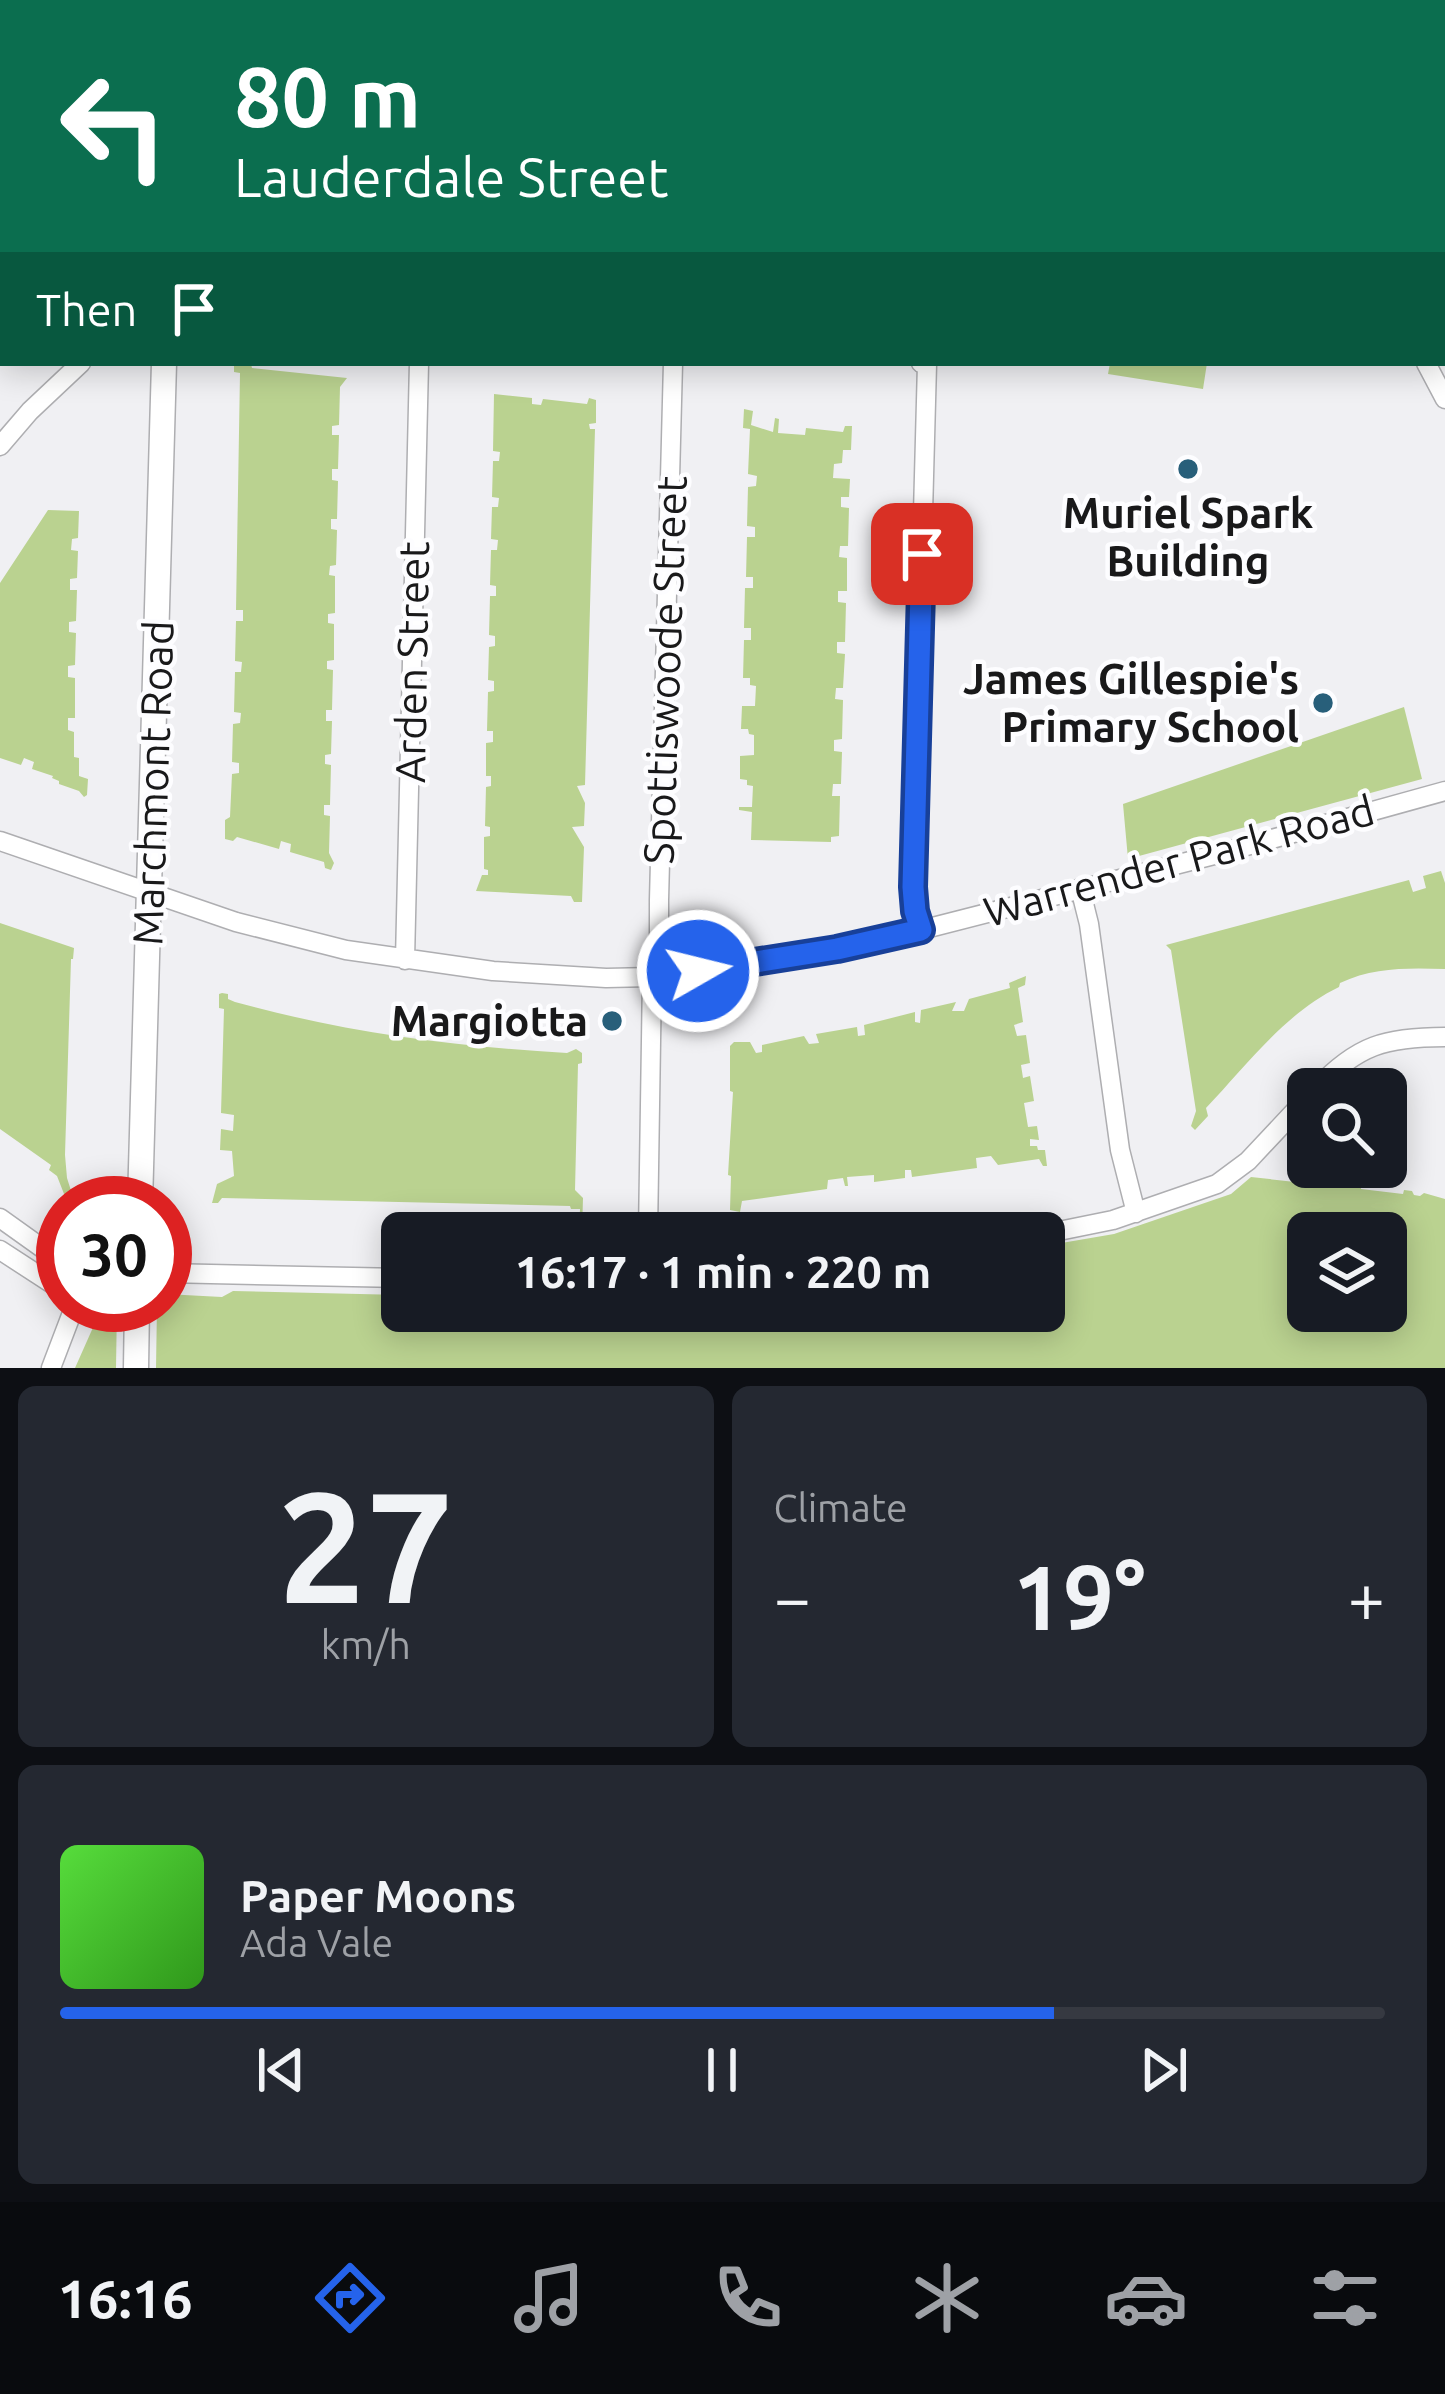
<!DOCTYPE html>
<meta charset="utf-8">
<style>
:root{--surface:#171b24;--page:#242831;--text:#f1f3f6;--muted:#9ea1a6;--line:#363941;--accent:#2563eb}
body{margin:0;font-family:Ubuntu,sans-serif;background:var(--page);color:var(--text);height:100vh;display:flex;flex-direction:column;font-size:45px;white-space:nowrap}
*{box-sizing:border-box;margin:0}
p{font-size:39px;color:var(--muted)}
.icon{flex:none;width:66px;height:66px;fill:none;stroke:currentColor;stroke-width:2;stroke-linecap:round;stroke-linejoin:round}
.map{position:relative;height:1368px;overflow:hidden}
.panel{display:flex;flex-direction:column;gap:18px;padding:18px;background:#0d0f14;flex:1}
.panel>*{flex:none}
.banner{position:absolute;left:0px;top:0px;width:1446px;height:366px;box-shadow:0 6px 30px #0003;background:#0b6e4f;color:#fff;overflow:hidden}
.controls{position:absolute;left:1287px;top:1068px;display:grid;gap:24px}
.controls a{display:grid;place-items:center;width:120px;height:120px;border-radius:18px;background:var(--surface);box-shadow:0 6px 30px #0003;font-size:60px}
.speed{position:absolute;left:36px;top:1176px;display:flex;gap:24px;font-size:60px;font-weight:700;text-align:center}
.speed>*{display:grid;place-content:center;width:156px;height:156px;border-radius:50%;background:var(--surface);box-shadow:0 6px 30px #0003;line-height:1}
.speed .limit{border:18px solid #d22;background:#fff;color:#111}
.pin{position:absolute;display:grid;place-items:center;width:102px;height:102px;color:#fff;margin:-51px;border-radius:24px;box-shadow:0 6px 18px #0006}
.me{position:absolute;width:132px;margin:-66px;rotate:82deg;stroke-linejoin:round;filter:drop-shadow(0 0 9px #0008)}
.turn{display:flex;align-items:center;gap:42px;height:252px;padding:0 36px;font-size:54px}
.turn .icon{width:156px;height:156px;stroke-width:2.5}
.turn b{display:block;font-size:84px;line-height:102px}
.then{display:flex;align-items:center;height:114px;padding:0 36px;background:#0003;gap:24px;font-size:45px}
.big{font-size:90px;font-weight:700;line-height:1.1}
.panel .tile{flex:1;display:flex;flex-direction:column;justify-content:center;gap:18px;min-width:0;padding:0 42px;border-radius:18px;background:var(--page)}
.panel .dial{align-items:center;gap:0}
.dial b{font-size:156px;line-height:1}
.song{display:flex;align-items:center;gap:36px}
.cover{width:144px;height:144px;border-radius:18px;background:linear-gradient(135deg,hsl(110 70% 55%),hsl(110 70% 35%))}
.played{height:12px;border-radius:6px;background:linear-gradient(90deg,var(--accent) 75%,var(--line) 75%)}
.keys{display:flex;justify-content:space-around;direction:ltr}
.heat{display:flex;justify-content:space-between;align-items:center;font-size:66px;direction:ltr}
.panel .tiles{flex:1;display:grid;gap:18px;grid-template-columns:1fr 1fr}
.tile:last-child{grid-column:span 2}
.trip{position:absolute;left:381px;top:1212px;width:684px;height:120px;border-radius:18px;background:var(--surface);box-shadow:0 6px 30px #0003;font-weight:700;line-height:120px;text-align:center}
.tabs{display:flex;height:192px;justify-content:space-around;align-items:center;background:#090b0e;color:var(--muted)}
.tabs .icon{width:84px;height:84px}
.tabs .current{color:var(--accent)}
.tabs b{font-size:54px;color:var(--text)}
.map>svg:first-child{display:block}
.green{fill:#bad290;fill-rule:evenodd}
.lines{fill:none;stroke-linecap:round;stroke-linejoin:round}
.minor-casing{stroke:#aeaeb1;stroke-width:21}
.tertiary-casing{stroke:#aeaeb1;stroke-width:27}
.minor{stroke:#fff;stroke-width:18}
.tertiary{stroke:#fff;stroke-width:24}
.route-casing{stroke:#184099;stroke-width:30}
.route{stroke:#2563eb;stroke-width:21}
.poi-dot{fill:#285f7a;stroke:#fdfdff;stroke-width:4.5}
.labels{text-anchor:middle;stroke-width:9;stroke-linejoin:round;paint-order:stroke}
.poi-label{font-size:42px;font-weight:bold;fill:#19191a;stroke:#fdfdff;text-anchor:end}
.street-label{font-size:42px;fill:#19191a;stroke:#fdfdff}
</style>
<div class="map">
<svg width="1445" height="1368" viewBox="0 0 1445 1368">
<rect width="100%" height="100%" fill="#f0f0f3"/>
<path class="green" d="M0 0H94V3H3V320L0 323Z
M234 363 251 364 252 368 347 378 340 387 339 425 332 426V435H339L338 469H332V480L338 481 337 519H331V529L337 530 336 565 330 566 329 575 335 576V613L328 614V623L334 624V660L327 661V669L333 670 332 710H326V721H332L331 754 325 755V764L331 765 330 805H324V815L330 816 329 853 334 863 331 870 325 868 324 862 290 852 291 844 281 841 279 849 237 837 233 841 225 839V820L230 817 232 774 239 773V763L232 762 233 724 240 723 241 713 234 712 235 672H241L242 662 235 661 236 621H243V610H236L240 373 234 372Z
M1110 363H1207L1203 389 1108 374Z
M494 394 532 398V404L541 405 543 399 587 404 589 398 596 400V423L589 424 590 429H595L585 785 577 786 585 803 584 826 572 827 584 847 582 902H574L571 896 476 891 482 875H488V870L484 869V837L490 836V827L485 826 486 787 491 786V776H486V743L493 742V731H487L488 692 494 691V681L488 680 489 647 495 646V636L489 635 490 596H496V586L490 585 491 550H497L498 540 491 539 492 507H498L499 498 492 497 493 461H499L500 452 493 451Z
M744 409 753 411 751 425 773 432 775 418 779 419 778 433 805 435 806 428 843 432 845 426H852L851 450H843L842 463 834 464 833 478 850 479 849 497H841V507L849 508 848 546H840L839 557 847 558V591H838V602L846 603 845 642H837V653L845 654 843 688H836L835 699 843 700 842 739 834 740V751L842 752 841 784H833L832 796H840L839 836 831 837V842L751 840 752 812 739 810V807H752L753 786 747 785V780L740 779V756L754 755V735L749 734 748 729H741L742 706H755L756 686 750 685V678H743L744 640H751V628H744L745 588H753V577H746L747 537H755V527L747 526 748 487 756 486 757 476 748 474 750 429 743 428Z
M48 510 79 511 78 538 72 539 71 550 78 551 77 578 70 579V590H77L76 621 69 622V632L76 633 75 665 68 666V677L75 678V718H68V730L74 732V757L79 758V776L88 779 87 795 84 797 79 791 59 784V781L52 778 53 776 32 769 34 762 24 758 21 765 0 758V583Z
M1404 707 1422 779 1128 859 1123 804Z
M1441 871 1445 883V969C1408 968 1374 967 1340 983L1339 987C1285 1013 1247 1065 1206 1108L1208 1116 1195 1130 1191 1126 1196 1111 1171 950 1166 945 1409 880 1413 892 1426 888 1423 876Z
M0 923 74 948 73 959H71L65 1155 67 1178 73 1197 66 1199 57 1176 49 1170 51 1165 0 1129Z
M1026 976 1025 985 1018 988 1023 1022 1014 1025 1017 1036 1026 1035 1030 1063 1021 1065 1023 1078 1030 1076 1034 1101 1024 1103 1028 1127 1037 1126 1039 1140 1030 1139V1146H1037L1038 1150H1045L1047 1166H1043L1039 1159 998 1165 991 1156 976 1158 977 1168 912 1177 911 1170H905V1178L874 1182V1175L847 1177 848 1186H845L843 1178 828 1180 827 1189 742 1201 740 1212 730 1210 731 1176 728 1175 733 1092 730 1091V1046L734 1042H750L756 1053 762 1052V1045L804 1036 809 1044 819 1043 816 1034 857 1027 858 1036 865 1035 864 1025 915 1012V1022L920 1023 921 1010 956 1002 952 1011H964L969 999 1010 988 1009 983Z
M222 993 228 994V999L235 1002C348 1033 451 1046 567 1053L576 1049 582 1053V1063L578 1064 575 1190 583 1198 582 1231H579L580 1209H571L570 1206 222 1198 218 1203H212L217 1184 234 1176 232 1151 220 1150 221 1129 233 1131 234 1115 221 1113 224 1009 219 1008V994Z
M1251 1177 1331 1186 1332 1183 1350 1188 1354 1185 1361 1186V1189L1403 1194 1404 1190 1412 1191 1414 1195 1420 1196 1424 1193 1445 1199V1368H156L157 1305H165V1294L222 1297 233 1291 402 1295V1311H1044V1246L1114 1234 1231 1194ZM1386 1233V1311H1308V1233Z
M103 1305H117L116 1368H75Z"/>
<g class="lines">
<g class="minor-casing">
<path id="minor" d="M1386 0V3
M929 3 930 0
M1070 3V0
M1443 253H1445
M1426 363 1445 399
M0 446 30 411 81 363
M0 841 236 922 346 950 493 971 606 978 652 977 736 966 837 949 921 930 1214 855 1445 791
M1080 888 1089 924 1120 1150 1136 1213
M921 930 915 911 913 887 927 364 921 363
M405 960 419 363
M659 976V900L673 363
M1316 1089C1357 1045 1386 1037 1445 1037
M0 1218 63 1263
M648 1233 652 977
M1044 1234 1113 1220 1217 1184 1248 1161 1308 1097
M0 1250 63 1291
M165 1273 402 1278
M51 1368 75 1305"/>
</g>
<g class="tertiary-casing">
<path id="tertiary" d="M174 3V0
M140 1203 164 363
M136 1368 137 1305"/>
</g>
<use href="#minor" class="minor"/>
<use href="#tertiary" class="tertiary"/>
</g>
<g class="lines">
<g class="route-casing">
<path id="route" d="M698 971 837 949 921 930 915 911 913 887 922 554"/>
</g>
<use href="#route" class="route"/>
</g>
<g class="poi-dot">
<circle cx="1188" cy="469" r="12"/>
<circle cx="1323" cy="703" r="12"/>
<circle cx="612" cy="1021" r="12"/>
</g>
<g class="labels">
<g class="poi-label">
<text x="1188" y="528" text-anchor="middle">Muriel Spark<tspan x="1188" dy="48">Building</tspan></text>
<text x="1299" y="694">James Gillespie's<tspan x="1299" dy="48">Primary School</tspan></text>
<text x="588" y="1036">Margiotta</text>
</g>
<g class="street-label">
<text transform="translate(412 662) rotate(-89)" y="15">Arden Street</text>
<text transform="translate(665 670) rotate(-88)" y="15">Spottiswoode Street</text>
<text transform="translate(153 783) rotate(-88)" y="15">Marchmont Road</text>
<text transform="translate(1179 861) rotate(-15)" y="15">Warrender Park Road</text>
</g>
</g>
</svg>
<div class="controls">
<a><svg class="icon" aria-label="search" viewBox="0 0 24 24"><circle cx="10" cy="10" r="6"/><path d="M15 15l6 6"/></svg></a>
<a><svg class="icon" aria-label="layers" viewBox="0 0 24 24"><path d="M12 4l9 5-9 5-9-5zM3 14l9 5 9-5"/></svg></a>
</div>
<div class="speed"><div class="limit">30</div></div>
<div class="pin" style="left:922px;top:554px;background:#d93025"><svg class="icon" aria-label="arrive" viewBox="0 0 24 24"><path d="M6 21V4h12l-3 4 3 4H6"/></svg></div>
<svg class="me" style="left:698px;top:971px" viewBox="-20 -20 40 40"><circle r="17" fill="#2563eb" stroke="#fff" stroke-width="3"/><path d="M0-11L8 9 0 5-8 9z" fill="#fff"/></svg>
<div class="trip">16:17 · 1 min · 220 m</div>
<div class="banner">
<div class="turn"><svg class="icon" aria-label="left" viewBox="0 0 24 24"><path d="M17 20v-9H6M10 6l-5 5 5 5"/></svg><div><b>80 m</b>Lauderdale Street</div></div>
<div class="then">Then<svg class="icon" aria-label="arrive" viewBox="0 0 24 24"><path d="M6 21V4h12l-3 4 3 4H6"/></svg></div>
</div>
</div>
<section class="panel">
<div class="tiles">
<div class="tile dial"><b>27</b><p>km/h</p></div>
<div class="tile"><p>Climate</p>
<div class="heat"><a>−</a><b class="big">19°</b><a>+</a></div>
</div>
<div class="tile">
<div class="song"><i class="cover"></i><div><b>Paper Moons</b><p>Ada Vale</p></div></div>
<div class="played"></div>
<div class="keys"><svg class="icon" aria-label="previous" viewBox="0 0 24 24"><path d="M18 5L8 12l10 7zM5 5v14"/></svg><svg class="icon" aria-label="pause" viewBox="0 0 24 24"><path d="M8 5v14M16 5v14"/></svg><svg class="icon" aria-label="next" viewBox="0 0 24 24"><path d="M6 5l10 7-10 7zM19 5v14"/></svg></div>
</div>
</div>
</section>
<nav class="tabs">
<b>16:16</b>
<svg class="icon current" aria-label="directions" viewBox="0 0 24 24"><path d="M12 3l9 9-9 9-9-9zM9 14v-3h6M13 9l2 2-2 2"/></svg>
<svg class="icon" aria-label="music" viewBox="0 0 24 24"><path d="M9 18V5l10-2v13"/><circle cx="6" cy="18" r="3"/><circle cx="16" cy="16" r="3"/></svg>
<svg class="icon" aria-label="phone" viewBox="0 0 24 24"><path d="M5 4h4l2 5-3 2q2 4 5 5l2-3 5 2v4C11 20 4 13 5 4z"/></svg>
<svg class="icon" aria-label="climate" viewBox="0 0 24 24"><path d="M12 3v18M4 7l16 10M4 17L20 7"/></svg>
<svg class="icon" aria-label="car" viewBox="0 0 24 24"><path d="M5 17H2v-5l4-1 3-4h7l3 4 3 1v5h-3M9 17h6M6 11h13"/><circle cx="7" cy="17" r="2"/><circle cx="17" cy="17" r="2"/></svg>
<svg class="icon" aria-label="filters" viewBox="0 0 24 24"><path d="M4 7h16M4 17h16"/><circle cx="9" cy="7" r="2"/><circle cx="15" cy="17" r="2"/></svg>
</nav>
